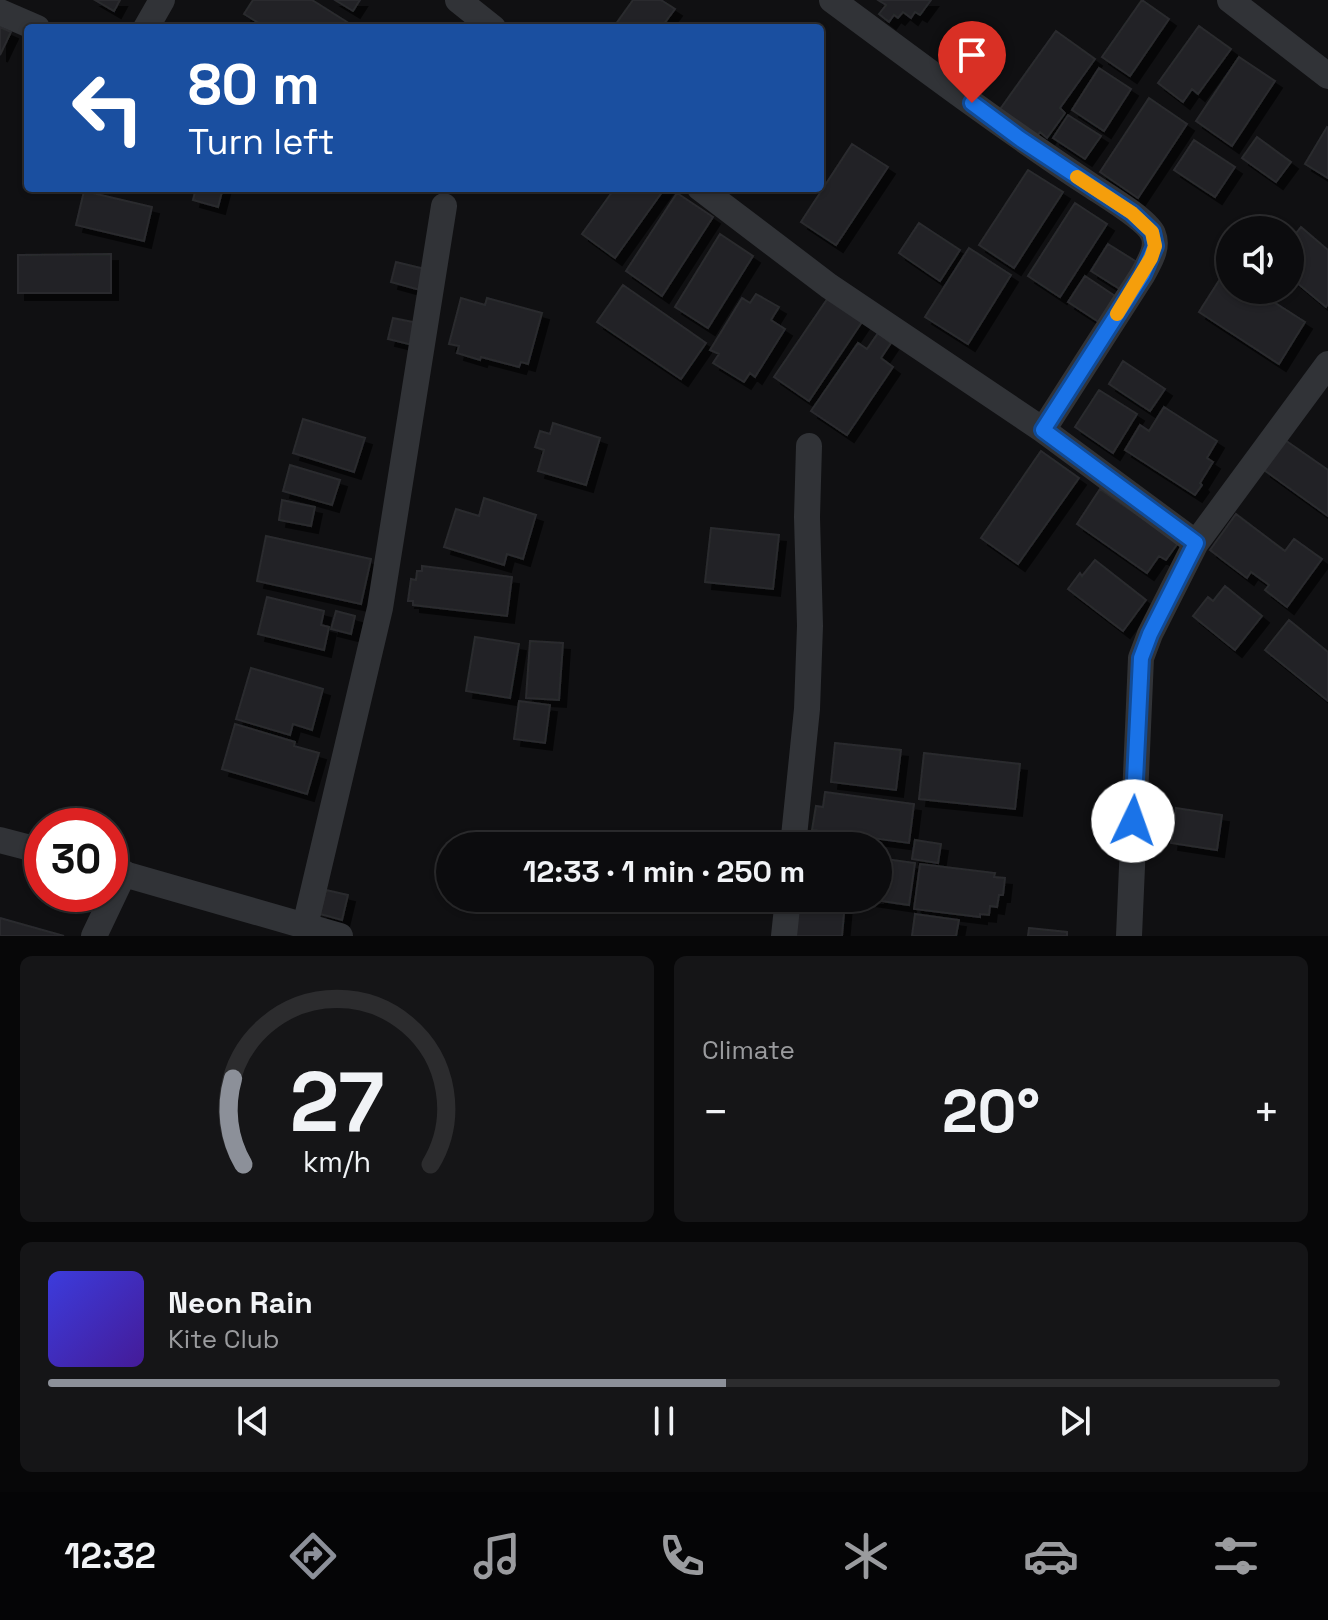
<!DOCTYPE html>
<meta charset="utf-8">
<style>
:root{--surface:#0c0c0e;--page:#151517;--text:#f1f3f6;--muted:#9a9b9e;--line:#2c2c2e;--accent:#8c9099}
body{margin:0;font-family:"Space Grotesk",sans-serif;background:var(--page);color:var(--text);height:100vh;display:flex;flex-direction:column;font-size:30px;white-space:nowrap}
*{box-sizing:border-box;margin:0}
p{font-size:26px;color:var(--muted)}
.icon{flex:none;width:44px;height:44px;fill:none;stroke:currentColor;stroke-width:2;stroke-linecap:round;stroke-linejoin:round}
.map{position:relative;height:936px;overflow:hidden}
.sheet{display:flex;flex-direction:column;gap:20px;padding:20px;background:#070708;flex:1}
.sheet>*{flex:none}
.hud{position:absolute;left:24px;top:24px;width:800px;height:168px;border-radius:8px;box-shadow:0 2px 6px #0004,0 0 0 2px var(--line);background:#1a4fa0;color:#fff;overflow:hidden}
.tools{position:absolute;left:1216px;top:216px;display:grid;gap:16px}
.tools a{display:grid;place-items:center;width:88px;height:88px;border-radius:50%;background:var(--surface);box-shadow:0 2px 6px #0004,0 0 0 2px var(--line);font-size:40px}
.speed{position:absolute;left:24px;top:808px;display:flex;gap:16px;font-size:40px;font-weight:700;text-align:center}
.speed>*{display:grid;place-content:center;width:104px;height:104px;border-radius:50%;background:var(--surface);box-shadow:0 2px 6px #0004,0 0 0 2px var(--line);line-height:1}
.speed .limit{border:12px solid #d22;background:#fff;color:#111}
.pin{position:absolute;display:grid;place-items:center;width:68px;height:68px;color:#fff;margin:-82px -34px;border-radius:50% 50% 50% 0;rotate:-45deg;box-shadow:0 0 8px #0007}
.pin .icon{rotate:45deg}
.me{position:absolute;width:88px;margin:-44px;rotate:3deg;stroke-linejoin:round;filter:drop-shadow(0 0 6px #0008)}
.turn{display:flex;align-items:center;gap:28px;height:168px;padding:0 32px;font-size:36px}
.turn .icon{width:104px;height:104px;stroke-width:2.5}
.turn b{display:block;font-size:56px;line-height:68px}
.big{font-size:60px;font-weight:600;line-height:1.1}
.sheet .widget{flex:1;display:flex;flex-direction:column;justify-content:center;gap:12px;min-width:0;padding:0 28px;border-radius:12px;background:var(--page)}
.sheet .dial{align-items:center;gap:0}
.dial svg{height:208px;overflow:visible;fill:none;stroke:var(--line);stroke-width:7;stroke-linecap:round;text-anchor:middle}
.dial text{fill:var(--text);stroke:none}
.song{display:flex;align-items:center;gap:24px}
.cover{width:96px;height:96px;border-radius:12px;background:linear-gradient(135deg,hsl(240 70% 55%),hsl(260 70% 35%))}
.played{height:8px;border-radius:4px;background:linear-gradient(90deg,var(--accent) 55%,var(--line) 55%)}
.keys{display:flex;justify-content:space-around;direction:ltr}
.heat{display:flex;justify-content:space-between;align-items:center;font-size:44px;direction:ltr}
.sheet .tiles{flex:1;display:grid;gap:20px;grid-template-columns:1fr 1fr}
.widget:last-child{grid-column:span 2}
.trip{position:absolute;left:436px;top:832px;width:456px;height:80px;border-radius:40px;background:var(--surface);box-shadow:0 2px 6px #0004,0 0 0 2px var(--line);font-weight:600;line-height:80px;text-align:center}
.dock{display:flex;height:128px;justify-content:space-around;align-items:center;background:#050506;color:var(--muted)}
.dock .icon{width:56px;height:56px}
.dock .selected{color:var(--accent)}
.dock b{font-size:36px;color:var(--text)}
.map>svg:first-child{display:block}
.building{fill:#232426;stroke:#2a2b2e;stroke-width:2;filter:url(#shadow)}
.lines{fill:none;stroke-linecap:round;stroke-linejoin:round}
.street{stroke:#313337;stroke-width:26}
.route-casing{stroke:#114b97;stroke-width:20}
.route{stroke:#1a73e8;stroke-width:14}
.slow{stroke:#f59e0b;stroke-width:14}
</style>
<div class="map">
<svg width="1328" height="936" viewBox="0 0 1328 936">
<defs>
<filter id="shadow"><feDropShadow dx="7" dy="7" stdDeviation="0" flood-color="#0009"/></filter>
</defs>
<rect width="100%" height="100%" fill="#101012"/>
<path class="building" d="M95 0H120L114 11Z
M253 0H312L347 22 343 28H267L244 14Z
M335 0H360L353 11Z
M633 0H661L675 9 661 28H613Z
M878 0H931L920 15 915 12 911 18 903 12 898 18 894 15 889 22 879 14 886 5Z
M1142 0 1169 19 1130 76 1102 57Z
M1199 26 1231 49 1198 94 1192 89 1183 102 1158 83Z
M0 27 11 32 0 55Z
M1056 31 1095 59 1060 108 1065 113 1047 138 1040 132 1035 139 998 112Z
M1239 57 1275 81 1232 146 1196 121Z
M1099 68 1131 89 1104 131 1072 110Z
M1149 98 1187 124 1138 198 1100 172Z
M1068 115 1101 136 1085 159 1053 138Z
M1327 127 1328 128V178L1305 164Z
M1257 137 1291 162 1276 182 1242 158Z
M1194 140 1235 167 1215 197 1174 170Z
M852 144 888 167 836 245 801 222Z
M1028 170 1063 192 1014 268 979 245Z
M196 188H223L218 207 193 200Z
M615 188H665L615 258 582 234Z
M84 191 152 207 144 241 76 225Z
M677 193 713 217 662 296 626 271Z
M1075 203 1107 224 1060 297 1028 276Z
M919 223 960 250 940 281 899 253Z
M1301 227 1328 250V304L1326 307 1290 277V241Z
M720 234 753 256 708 328 675 307Z
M1108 244 1140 264 1123 291 1091 271Z
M969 248 1011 275 968 344 925 317Z
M111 254V293H18V255Z
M396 262 425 269 420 290 391 282Z
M1225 271 1230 274V290H1255L1305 322 1279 364 1199 312Z
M1085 276 1115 296 1099 322 1068 302Z
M623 285 706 343 681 379 597 322Z
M756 294 779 307 771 320 785 329 755 377 750 373 744 382 713 363 719 354 710 350 742 298 750 303Z
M830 295 864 319 809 401 774 377Z
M461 298 485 305 487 298 542 313 528 364 521 362 519 367 481 357 480 360 457 353 459 346 449 344Z
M393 318 418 323 413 345 388 339Z
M878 333 891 343 881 358 893 367 847 435 811 411 858 343 867 349Z
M1123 361 1165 389 1150 411 1109 384Z
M1099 390 1137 414 1113 453 1075 427Z
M1164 407 1217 441 1207 458 1213 462 1200 483 1202 485 1195 495 1125 450 1140 425 1149 431Z
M303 419 365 438 354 472 293 453Z
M553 423 600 438 586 485 538 471 544 450 535 447 540 431 550 434Z
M1285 440 1328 470V516L1264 470Z
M1041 451 1079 478 1018 564 981 538Z
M290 465 340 480 332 505 283 491Z
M1100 489 1178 543 1166 560 1159 556 1147 573 1077 524Z
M484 498 536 515 523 559 507 554 504 565 444 547 456 509 479 516Z
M282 500 315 507 311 526 279 520Z
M1236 514 1285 551 1294 539 1322 559 1287 607 1265 590 1269 585 1251 572 1247 578 1210 550Z
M711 528 779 535 773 589 705 582Z
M266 536 371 559 361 604 257 581Z
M1095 560 1146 600 1123 631 1068 589 1080 573 1082 576Z
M422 566 512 577 507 616 413 605V601H408L411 579 416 580 417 571H422Z
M1225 586 1262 616 1235 650 1193 616 1208 597 1213 601Z
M267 597 324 611 321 625 329 627 324 650 258 634Z
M336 611 355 616 351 634 331 629Z
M1289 620 1328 652V701L1265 650Z
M475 637 519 644 510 698 466 691Z
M530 641 563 643 559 700 526 698Z
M251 668 323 689 312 730 293 724 290 735 236 719Z
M519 701 550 705 545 743 514 739Z
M235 724 295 742 294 746 319 753 307 794 222 769Z
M835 743 901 750 896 790 831 782Z
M924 753 1020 764 1015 809 919 799Z
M825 792 914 804 909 843 812 830 816 806 823 807Z
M1176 808 1222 815 1217 850 1171 843Z
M915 840 941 844 938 863 912 859Z
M878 858 915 863 909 905 861 898H878Z
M920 864 995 873 994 877 1005 878 1003 895H999L997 907 990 906 989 915 980 914V917L914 909Z
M326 890 348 895 342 920 320 914Z
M799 898 845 902 842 936H795Z
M915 914 959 920 956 936H912Z
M0 918 64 936H0Z
M1029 928 1067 932V936H1028Z"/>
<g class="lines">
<path class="street" d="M458 0 493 28
M832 0C917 63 1002 127 1090 185 1105 195 1146 219 1153 234 1159 248 1149 262 1143 274L1043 430
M1230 0 1328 76
M0 12 37 28
M146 28 162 0
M700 188 829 286 1043 430 1196 543
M0 840 42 851
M793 846 807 709 810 626 807 517 809 446
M110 870 340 936
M305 926 380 608 444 206
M94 936 124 873
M784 936 788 898
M1129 936 1141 658 1150 634 1196 543 1328 364"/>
</g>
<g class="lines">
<g class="route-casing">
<path id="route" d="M972 103 1019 138 1132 213 1152 232 1155 246 1143 274 1043 430 1196 543 1150 634 1141 658 1133 821"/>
</g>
<use href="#route" class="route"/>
<path class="slow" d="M1077 177 1132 213 1152 232 1155 246 1151 258 1117 314"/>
</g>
</svg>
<div class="tools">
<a><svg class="icon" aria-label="sound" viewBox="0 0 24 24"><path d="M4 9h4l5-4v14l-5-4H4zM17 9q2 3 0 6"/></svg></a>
</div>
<div class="speed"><div class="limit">30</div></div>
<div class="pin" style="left:972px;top:103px;background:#d93025"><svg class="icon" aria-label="arrive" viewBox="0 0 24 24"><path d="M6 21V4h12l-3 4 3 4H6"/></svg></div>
<svg class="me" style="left:1133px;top:821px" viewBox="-20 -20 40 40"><circle r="19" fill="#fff"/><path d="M0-13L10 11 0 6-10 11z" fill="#1a73e8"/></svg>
<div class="trip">12:33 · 1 min · 250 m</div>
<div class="hud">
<div class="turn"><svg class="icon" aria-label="left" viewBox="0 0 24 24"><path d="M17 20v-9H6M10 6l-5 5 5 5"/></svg><div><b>80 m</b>Turn left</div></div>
</div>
</div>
<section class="sheet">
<div class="tiles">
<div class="widget dial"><svg viewBox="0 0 100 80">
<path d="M14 69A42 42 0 1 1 86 69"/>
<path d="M14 69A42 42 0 0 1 10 36" stroke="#8c9099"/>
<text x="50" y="56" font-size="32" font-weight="700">27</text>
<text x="50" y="72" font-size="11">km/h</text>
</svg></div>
<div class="widget"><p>Climate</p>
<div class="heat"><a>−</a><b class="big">20°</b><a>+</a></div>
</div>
<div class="widget">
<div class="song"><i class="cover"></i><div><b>Neon Rain</b><p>Kite Club</p></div></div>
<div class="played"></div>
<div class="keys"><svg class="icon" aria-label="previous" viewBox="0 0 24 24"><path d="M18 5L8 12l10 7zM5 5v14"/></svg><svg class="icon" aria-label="pause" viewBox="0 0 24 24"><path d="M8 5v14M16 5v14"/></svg><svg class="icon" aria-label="next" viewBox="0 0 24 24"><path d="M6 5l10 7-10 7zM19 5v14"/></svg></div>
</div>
</div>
</section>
<nav class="dock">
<b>12:32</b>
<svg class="icon selected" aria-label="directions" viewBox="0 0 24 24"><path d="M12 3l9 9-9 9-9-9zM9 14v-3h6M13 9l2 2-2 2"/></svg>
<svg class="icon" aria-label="music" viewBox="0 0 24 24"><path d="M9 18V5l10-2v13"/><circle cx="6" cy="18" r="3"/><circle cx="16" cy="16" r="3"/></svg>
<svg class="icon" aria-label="phone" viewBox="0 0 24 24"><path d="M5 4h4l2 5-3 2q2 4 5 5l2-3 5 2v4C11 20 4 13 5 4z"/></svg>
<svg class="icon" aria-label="climate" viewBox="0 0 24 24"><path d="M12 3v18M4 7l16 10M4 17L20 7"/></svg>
<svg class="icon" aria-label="car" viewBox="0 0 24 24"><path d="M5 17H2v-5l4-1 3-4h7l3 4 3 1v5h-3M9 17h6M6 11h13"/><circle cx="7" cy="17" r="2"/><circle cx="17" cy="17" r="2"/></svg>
<svg class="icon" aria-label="filters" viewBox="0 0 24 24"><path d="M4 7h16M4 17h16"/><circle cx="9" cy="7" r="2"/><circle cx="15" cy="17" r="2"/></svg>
</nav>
